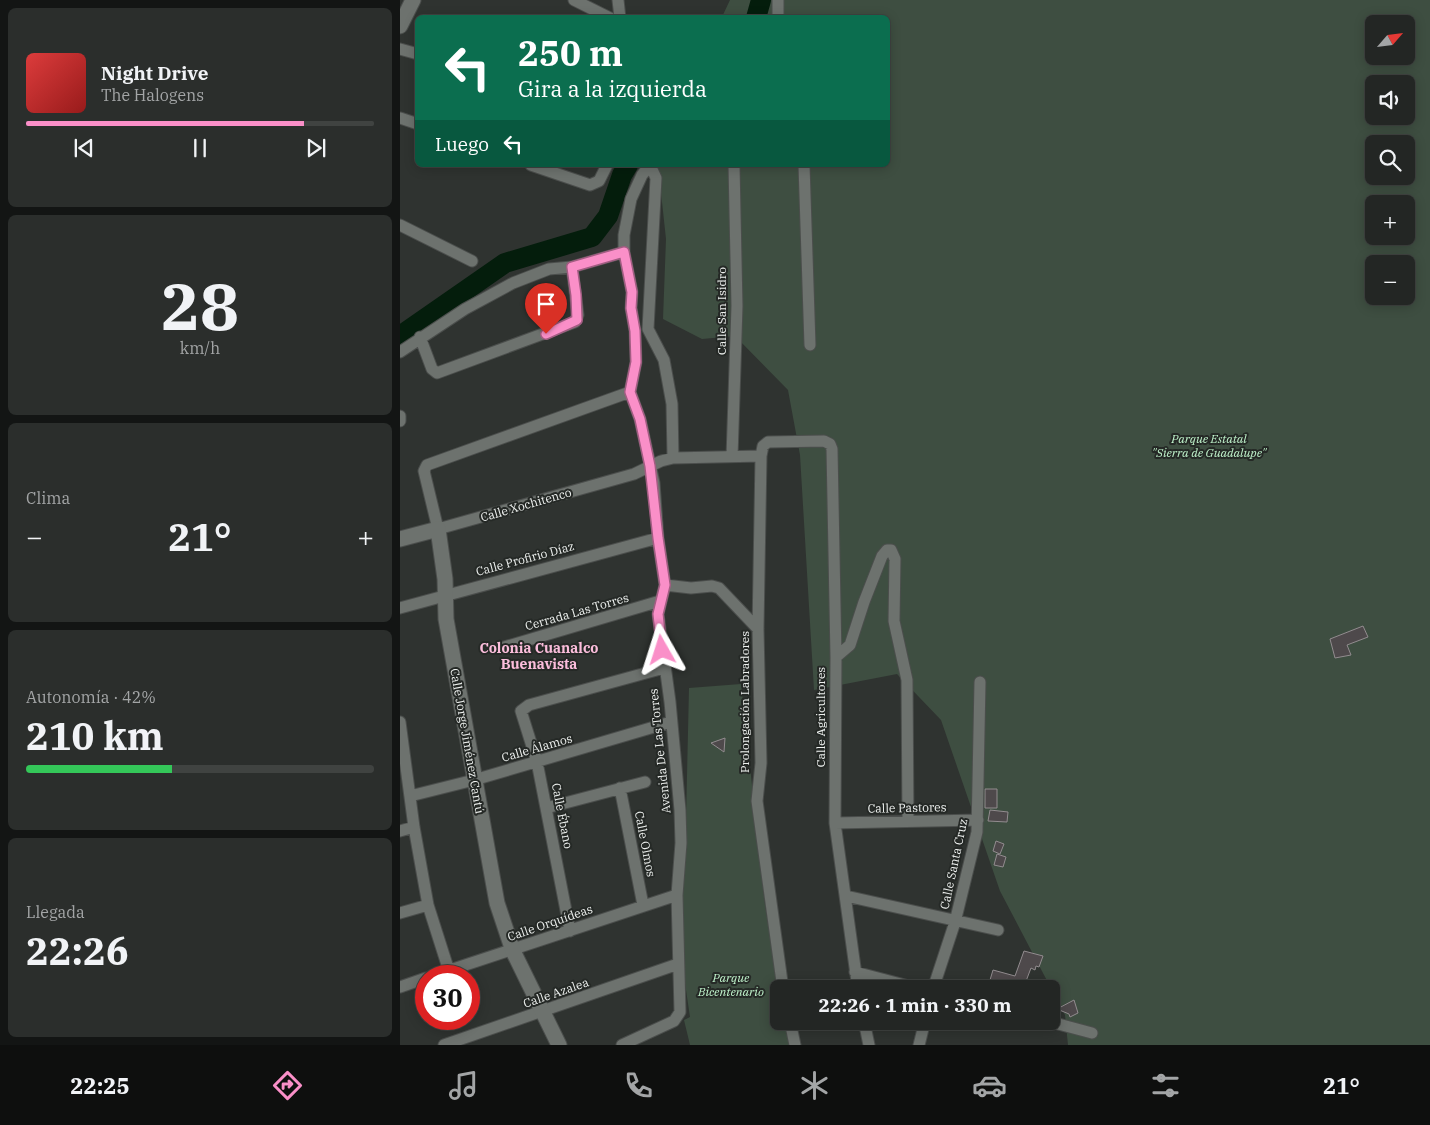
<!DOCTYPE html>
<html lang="es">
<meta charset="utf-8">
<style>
:root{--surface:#232624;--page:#2b2e2c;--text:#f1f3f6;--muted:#a3a5a6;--line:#404341;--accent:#fa8fc8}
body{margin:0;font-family:"IBM Plex Serif",serif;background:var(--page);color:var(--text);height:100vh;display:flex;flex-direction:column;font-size:19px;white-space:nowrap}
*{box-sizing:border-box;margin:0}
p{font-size:16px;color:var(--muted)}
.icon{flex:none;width:28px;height:28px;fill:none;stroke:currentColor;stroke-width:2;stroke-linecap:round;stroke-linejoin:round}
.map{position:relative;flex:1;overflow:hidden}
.sheet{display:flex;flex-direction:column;gap:8px;padding:8px;background:#131514;width:400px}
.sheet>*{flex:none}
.hud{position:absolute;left:15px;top:15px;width:475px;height:152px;border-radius:8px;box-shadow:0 2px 12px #0003,0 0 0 1px var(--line);background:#0b6e4f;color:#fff;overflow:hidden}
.needle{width:32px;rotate:62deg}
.tools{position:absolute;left:965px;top:15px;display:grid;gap:10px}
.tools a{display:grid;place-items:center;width:50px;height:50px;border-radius:8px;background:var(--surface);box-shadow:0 2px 12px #0003,0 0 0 1px var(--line);font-size:25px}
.speed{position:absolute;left:15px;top:965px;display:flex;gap:10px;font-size:25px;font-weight:700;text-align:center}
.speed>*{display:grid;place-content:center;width:65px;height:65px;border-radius:50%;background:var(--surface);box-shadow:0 2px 12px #0003,0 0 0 1px var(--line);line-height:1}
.speed .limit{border:8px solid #d22;background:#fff;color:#111}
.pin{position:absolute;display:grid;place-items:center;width:42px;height:42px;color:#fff;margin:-51px -21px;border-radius:50% 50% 50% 0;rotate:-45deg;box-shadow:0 0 5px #0007}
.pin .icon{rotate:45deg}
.me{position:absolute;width:55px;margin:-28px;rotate:354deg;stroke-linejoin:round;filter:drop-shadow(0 0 4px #0008)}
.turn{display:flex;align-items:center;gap:18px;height:105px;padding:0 20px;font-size:22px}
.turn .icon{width:65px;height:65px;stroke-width:2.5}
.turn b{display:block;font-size:35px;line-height:42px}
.then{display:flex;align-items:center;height:48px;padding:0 20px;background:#0003;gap:10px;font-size:19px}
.big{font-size:38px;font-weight:700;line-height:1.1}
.sheet .widget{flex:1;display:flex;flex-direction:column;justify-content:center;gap:8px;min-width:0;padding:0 18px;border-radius:8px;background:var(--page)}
.sheet .dial{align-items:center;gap:0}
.dial b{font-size:65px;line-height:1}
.song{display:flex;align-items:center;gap:15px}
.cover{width:60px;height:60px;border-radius:8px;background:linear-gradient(135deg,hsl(0 70% 55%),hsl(0 70% 35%))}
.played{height:5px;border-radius:2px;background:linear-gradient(90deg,var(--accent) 80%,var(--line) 80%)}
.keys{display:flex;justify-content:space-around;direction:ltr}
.heat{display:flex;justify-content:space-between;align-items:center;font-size:28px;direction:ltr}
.charge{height:8px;border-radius:4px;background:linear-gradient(90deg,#34c759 42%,var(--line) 0)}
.trip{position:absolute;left:370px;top:980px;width:290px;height:50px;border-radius:8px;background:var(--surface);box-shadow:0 2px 12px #0003,0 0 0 1px var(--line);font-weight:700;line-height:50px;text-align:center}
.menu{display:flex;height:80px;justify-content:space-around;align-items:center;background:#0e0f0e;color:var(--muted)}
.menu .icon{width:35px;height:35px}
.menu .active{color:var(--accent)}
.menu b{font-size:22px;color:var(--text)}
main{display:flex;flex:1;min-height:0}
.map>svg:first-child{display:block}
.green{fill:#3e4e41;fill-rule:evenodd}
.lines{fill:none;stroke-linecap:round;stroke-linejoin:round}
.river{stroke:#041d0c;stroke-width:20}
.building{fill:#4e494b;stroke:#928c8f}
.street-casing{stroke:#4b4e4c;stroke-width:13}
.secondary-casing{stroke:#4b4e4c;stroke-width:17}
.street{stroke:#6d726e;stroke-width:11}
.secondary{stroke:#6d726e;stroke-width:15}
.route-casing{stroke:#a25d82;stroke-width:12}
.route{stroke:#fa8fc8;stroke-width:9}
.labels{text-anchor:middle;stroke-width:4;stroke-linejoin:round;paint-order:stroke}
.street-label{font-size:12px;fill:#eef1ef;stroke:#252926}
.park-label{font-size:12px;font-style:italic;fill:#c0f4cc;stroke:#252926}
.neighbourhood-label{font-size:14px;font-weight:bold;fill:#fbbddb;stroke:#252926}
</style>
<main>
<section class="sheet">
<div class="widget">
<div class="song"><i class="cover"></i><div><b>Night Drive</b><p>The Halogens</p></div></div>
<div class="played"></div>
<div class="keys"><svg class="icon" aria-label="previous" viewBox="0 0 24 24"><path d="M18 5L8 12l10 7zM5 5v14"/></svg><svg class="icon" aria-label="pause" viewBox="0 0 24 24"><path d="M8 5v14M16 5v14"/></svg><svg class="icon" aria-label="next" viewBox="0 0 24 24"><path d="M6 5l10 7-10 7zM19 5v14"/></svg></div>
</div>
<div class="widget dial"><b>28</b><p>km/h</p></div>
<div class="widget"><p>Clima</p>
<div class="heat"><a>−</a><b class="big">21°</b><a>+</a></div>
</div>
<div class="widget"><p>Autonomía · 42%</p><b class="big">210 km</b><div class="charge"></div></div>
<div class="widget"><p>Llegada</p><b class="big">22:26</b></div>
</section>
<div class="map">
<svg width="1030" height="1045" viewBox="0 0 1030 1045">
<rect width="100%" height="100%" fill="#2f3330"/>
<path class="green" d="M330 0H1030V1045H668L665 1015 600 891 541 720 497 674 414 690 400 455 388 390 335 336 302 339 263 319 266 239 258 165H488V18L322 17ZM974 24H1006V56H974ZM974 84H1006V116H974ZM974 144H1006V176H974ZM974 204H1006V236H974ZM974 264H1006V296H974Z
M341 684 365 905 379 993V1021H384L389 1045H290L284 1020 290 1017 282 963 281 896 286 820 289 688Z"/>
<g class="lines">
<path class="river" d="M356 18 361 0
M0 336 105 263 192 237 208 216 222 175 228 165"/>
</g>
<path class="building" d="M963 626 968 637 947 645 951 655 935 658 930 639Z
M325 738 324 752 311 743Z
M585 789H597V808H585Z
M590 810 608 812 607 822 588 821Z
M596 841 604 844 600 854 593 851Z
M597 854 606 857 603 867 594 865Z
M624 951 643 956 639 967 636 966 635 970 631 968 623 989H600L601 987 592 984 593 981 590 980 593 970 615 976Z
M674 1000 678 1013 670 1017 669 1014 657 1009Z"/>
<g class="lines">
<g class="street-casing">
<path id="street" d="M174 0 210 18
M218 0 220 18
M378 0V18
M0 49 18 54
M0 118 18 124
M131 165 190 185 199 181 207 165
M250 165 256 178 248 329 264 360 272 404 273 458
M404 165 410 345
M0 225 72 261
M20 337 32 369 37 373 175 322 178 315 172 267
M0 352 65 309 113 283 149 269 172 267 224 252
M230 392 27 465 24 471 38 529 234 474 261 461 273 458 361 456
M0 416V421
M332 457 337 306 334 165
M265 585 291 588 312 586 319 588 358 629
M0 608 258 538
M101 648 260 601
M436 657 450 645 464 602 482 556 487 550H491L495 559 494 621 507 680 508 821
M0 722 14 827 28 905 49 971
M220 788 243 905
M10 796 74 780 271 722
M146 808 245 782
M435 823 578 820
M0 831 14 827
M446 896 598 930
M0 913 28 905
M170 931 137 762 121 711 129 705 264 668
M455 972 520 989
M32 976 277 895
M0 987 26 978
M383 989 357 801 361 763 358 629 361 456 363 446 368 442 424 441 430 444 432 449 436 657 435 823 458 989
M533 989 555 922 577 832 580 682
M390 1021 395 1045
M464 1021 469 1045
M647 1021 692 1033
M44 1045 278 964
M222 1045 274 1021 280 1012 277 895 281 843 280 810 270 702 258 614 265 585 258 538 254 483 240 419 230 392 236 362 235 331 231 308 232 292 224 252V235L231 199 242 175 250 165
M519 1045 525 1021"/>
</g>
<g class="secondary-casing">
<path id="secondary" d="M0 26 13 0
M0 539 38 529 45 579 46 619 97 903 113 951 159 1045"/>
</g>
<use href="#street" class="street"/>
<use href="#secondary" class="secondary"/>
</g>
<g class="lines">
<g class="route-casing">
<path id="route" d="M146 334 177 320 176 295 172 267 224 252 232 292 231 308 235 331 236 362 230 392 240 419 250 466 258 538 265 585 258 614 262 650"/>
</g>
<use href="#route" class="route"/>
</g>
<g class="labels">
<g class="street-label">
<text transform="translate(322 311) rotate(-90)" y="4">Calle San Isidro</text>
<text transform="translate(126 505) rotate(-16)" y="4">Calle Xochitenco</text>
<text transform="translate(125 559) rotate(-15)" y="4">Calle Profirio Díaz</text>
<text transform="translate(177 612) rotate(-16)" y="4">Cerrada Las Torres</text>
<text transform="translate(345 702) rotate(-90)" y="4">Prolongación Labradores</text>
<text transform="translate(421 717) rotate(-90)" y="4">Calle Agricultores</text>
<text transform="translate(67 741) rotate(80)" y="4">Calle Jorge Jiménez Cantú</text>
<text transform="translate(137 748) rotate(-16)" y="4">Calle Álamos</text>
<text transform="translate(260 751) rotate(-96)" y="4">Avenida De Las Torres</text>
<text transform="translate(507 808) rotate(-1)" y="4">Calle Pastores</text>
<text transform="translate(162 816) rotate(79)" y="4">Calle Ébano</text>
<text transform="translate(245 844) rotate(79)" y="4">Calle Olmos</text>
<text transform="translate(554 864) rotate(-78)" y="4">Calle Santa Cruz</text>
<text transform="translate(150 923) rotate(-19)" y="4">Calle Orquídeas</text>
<text transform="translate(156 993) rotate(-19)" y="4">Calle Azalea</text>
</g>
<g class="park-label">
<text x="809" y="443">Parque Estatal<tspan x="809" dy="14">"Sierra de Guadalupe"</tspan></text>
<text x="331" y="982">Parque<tspan x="331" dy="14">Bicentenario</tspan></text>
</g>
<g class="neighbourhood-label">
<text x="139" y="653">Colonia Cuanalco<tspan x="139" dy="16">Buenavista</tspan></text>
</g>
</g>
</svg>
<div class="tools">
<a><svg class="needle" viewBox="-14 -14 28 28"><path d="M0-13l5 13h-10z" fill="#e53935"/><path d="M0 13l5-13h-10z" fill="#a3a5a6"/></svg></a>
<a><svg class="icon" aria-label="sound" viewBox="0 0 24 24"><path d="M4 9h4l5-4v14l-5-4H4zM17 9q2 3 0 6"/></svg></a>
<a><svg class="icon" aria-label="search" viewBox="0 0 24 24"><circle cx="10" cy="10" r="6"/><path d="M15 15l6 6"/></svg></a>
<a>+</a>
<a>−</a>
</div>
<div class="speed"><div class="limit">30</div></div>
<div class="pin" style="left:146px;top:334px;background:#d93025"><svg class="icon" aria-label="arrive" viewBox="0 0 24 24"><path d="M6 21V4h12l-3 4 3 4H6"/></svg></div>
<svg class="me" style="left:262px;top:650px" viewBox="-20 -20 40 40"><path d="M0-17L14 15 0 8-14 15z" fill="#fa8fc8" stroke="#fff" stroke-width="4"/></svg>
<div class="trip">22:26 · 1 min · 330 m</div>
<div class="hud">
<div class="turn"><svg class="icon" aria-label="left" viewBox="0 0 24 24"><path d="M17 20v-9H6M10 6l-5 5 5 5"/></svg><div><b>250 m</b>Gira a la izquierda</div></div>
<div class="then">Luego<svg class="icon" aria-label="left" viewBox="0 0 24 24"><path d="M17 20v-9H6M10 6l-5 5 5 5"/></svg></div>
</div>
</div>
</main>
<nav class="menu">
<b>22:25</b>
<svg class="icon active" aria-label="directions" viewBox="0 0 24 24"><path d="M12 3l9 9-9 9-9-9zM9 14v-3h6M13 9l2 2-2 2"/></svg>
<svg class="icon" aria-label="music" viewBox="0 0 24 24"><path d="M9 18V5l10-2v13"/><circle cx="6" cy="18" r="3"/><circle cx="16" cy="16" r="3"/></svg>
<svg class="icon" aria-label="phone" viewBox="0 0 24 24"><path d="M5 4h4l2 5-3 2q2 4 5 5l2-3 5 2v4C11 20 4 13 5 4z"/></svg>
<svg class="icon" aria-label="climate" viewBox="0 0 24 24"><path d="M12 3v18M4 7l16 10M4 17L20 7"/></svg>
<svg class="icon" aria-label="car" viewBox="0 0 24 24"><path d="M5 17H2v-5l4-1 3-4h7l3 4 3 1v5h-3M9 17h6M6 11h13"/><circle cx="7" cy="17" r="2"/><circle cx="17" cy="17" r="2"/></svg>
<svg class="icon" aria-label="filters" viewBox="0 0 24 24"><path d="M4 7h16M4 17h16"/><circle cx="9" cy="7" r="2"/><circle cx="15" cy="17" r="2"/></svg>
<b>21°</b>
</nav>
